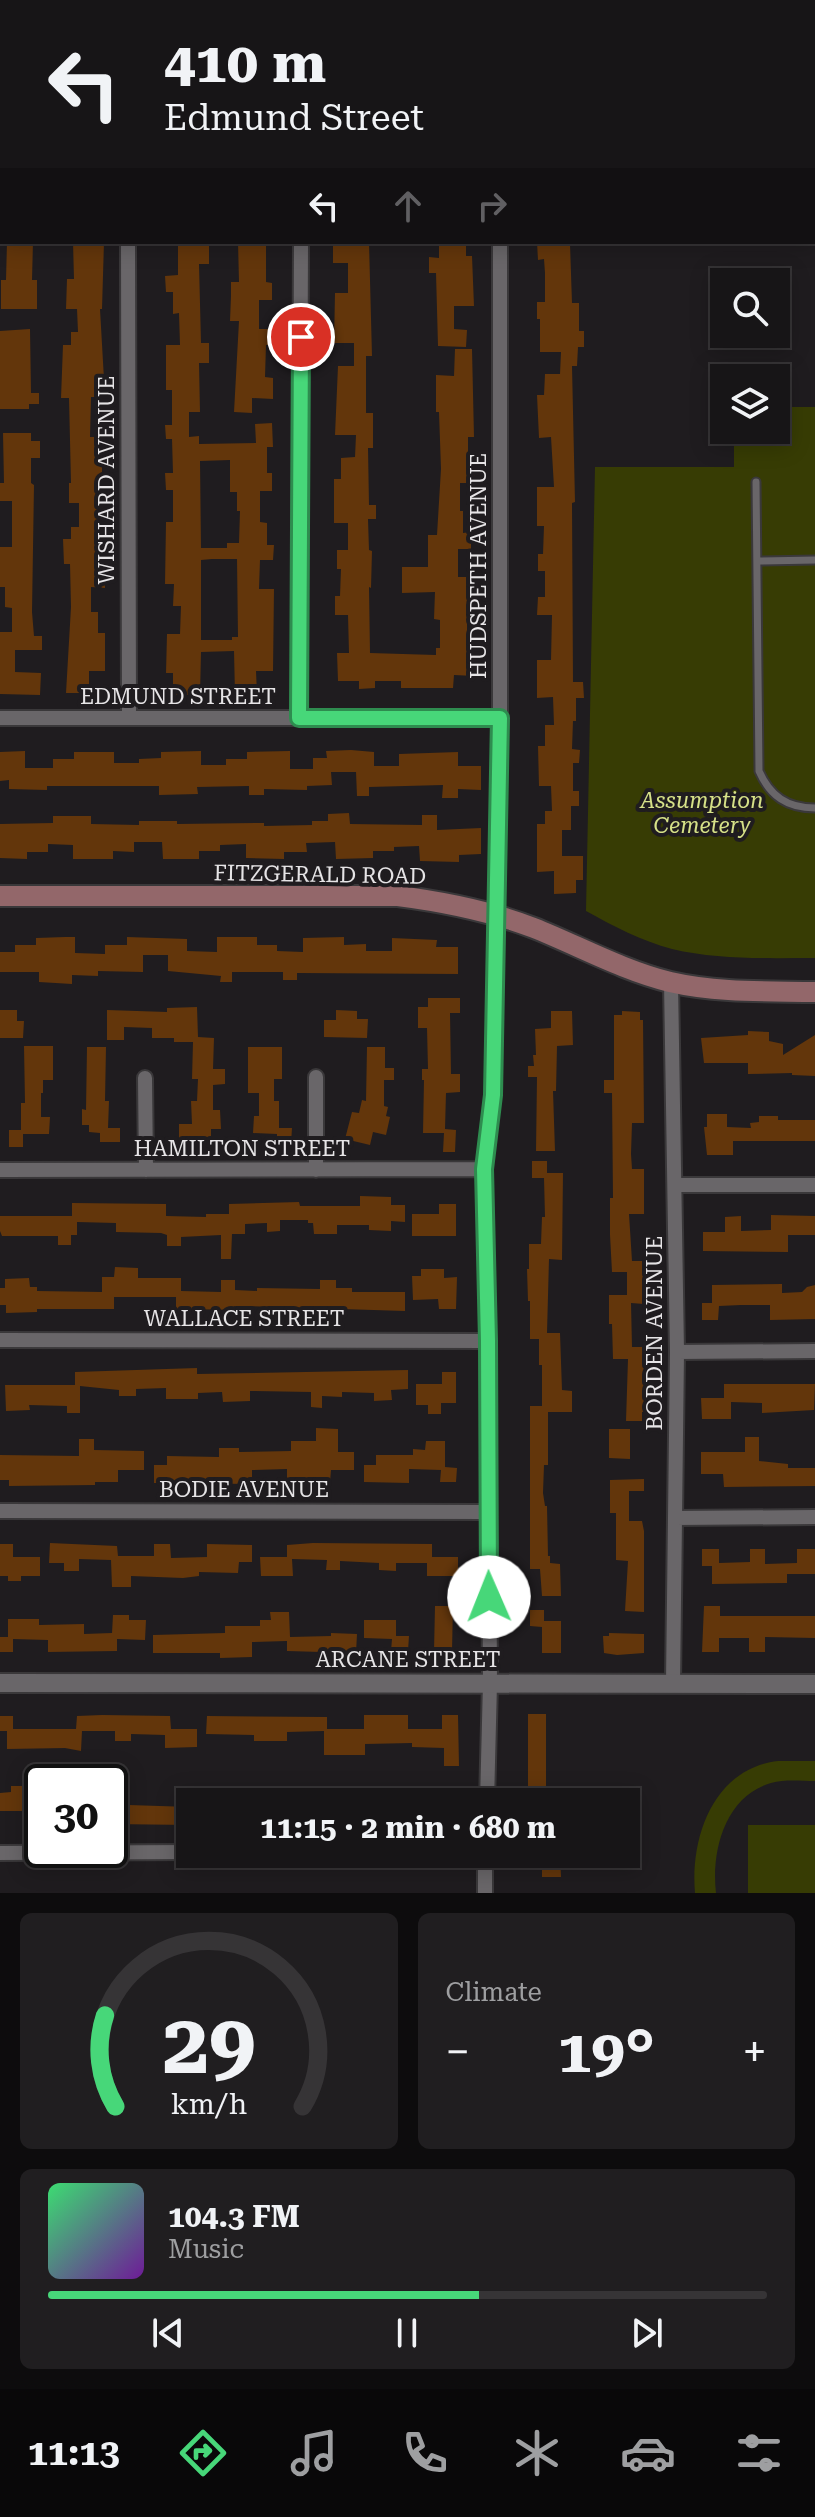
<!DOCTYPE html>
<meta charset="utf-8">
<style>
:root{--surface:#171517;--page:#201e20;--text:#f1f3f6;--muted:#9e9fa1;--line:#363436;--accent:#47d779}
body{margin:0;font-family:"Roboto Serif",serif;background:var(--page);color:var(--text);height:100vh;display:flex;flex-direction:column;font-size:30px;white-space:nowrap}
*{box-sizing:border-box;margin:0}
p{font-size:26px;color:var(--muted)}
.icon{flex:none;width:44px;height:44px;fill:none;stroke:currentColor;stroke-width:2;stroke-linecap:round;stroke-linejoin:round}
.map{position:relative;height:1893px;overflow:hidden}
.side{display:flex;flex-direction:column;gap:20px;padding:20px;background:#0d0c0d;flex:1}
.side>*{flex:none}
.hud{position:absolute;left:0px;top:0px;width:816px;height:244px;box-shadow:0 4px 20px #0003,0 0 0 2px var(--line);background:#171517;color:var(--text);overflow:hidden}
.controls{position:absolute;left:710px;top:268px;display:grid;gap:16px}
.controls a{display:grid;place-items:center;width:80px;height:80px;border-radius:0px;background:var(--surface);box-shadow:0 4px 20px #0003,0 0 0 2px var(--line);font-size:40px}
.speed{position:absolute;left:24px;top:1764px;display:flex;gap:16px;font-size:40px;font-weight:700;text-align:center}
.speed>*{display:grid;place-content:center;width:104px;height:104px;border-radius:50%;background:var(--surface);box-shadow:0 4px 20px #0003,0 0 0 2px var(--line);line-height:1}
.speed .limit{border:4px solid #111;border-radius:12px;background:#fff;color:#111}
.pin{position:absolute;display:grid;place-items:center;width:68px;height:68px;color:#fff;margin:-34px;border:4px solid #fff;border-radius:50%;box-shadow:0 2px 8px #0007}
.me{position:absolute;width:88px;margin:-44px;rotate:359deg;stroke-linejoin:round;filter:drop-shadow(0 0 6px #0008)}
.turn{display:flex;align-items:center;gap:28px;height:168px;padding:0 32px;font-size:36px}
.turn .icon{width:104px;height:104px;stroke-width:2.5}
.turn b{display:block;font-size:56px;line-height:68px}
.lanes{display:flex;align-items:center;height:76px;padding:0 32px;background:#0003;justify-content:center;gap:40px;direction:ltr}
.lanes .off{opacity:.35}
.big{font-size:60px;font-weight:700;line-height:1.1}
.side .tile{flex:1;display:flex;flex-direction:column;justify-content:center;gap:12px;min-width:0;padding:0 28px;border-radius:12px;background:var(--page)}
.side .dial{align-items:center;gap:0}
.dial svg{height:208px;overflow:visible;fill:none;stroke:var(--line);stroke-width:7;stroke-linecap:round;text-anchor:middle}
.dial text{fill:var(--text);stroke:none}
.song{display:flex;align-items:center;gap:24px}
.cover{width:96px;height:96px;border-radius:12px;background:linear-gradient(135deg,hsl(140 70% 55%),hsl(280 70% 35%))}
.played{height:8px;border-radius:4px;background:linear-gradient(90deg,var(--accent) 60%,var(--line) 60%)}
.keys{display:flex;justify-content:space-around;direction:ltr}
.heat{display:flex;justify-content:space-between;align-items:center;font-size:44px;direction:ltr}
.side .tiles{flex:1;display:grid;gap:20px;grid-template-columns:1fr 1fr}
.tile:last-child{grid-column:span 2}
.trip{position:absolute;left:176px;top:1788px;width:464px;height:80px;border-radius:0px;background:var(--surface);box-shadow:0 4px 20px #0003,0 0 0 2px var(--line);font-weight:700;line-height:80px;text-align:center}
.dock{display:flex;height:128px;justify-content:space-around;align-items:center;background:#090809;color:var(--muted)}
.dock .icon{width:56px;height:56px}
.dock .selected{color:var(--accent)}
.dock b{font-size:36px;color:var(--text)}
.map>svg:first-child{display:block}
.green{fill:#373c04}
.building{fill:#63360b;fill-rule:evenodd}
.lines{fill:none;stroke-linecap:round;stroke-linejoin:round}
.service-casing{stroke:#3a383a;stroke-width:11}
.minor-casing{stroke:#3a383a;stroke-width:18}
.tertiary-casing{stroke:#3a383a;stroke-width:22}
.secondary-casing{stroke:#3a383a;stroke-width:24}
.service{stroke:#696669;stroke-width:7}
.minor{stroke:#696669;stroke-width:14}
.tertiary{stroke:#696669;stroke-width:18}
.secondary{stroke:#93676a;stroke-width:20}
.route-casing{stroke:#2e8c4f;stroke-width:20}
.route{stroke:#47d779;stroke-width:14}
.labels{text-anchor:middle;stroke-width:8;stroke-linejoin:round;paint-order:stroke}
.street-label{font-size:22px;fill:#e6e4e6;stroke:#1f1c1f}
.park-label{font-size:22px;font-style:italic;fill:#d6e188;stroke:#1f1c1f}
</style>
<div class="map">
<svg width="815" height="1893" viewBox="0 0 815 1893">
<rect width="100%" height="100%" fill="#1f1c1f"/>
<path class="green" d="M776 407H815V958C768 958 718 960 672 949 642 941 613 926 586 911L595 467H734V430H776Z
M778 1761H815V1781C801 1781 785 1779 771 1783 725 1796 711 1851 716 1893H695C690 1837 714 1768 778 1761Z
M748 1825H815V1893H748Z"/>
<path class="building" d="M7 242H33L32 280H37V309H1V280H6Z
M73 242H104L102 309H100L105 397H91L90 437H102V484H106L105 588 91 587V612H98V633H105V671H89V693H66L71 607 70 564H64L63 539H71V527H79V503H69V483H71L69 398H61L63 345H71V332H78L77 309H66L67 279H74Z
M178 242H209V264H199L201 343H209V363H199L200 412H189V437L199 436V444L256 443 255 424 272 423 273 447H267V473H272V491H260V522L267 523V545H274L273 560H260L259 589H274L273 671H256L257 694 235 695 234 651 201 652 200 695H173V673H166L167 634H180L181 606H173L174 584H165L166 522H173V490H166L165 473H173L172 439H166L165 425H172V390H166V345H180L179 313 173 314V292H166L165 276 178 275ZM230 460V492H237V511H240L239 543H227V548H201L200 461ZM212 559H237L238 637H232V640H201V560Z
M238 242H266V282L272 283V300H259V329H274L273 345H266L265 377 273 378V399L252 398V413L234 412 239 321H230L231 296V282H239Z
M348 242H369L372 356H366V413H373V448H368L369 505H376V519H368L369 550 372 551 371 588 369 587 370 653 436 655V648H440V620L434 619 435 592 402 593V567H428V535H437L441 469 439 412H436V375L454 376 455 349H472L474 437H468V466H475V483H460V511H463V533L471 532V549H458V577H474V612H467V644H474V676L454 675 453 688H401V681H375V688L359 689V681H338L337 653H349L348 615H335V596H340L341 569H337V550H348V523H334V479H341V458L355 457 356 435H335L338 366H354V343H334L335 293H348V263H333V246H348Z
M439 242H466V256H472L474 306H454V329L467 330 466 347 438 346 436 273H429V257L439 258Z
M537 242 570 244 572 303H579V331H584V347H578L577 366H572L575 502 572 503 573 682H583L584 698H576V721H573L572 749 580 750 579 763H573V791H579V806H571V830H562V856H583V880H576V893L554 894V871L537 872V824H545V811H552L551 786H539L538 746H545V725H554L553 697 537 698V660H551L552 615H537L538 597H545V571H538V554H543L544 526H537V487H554L551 437 539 438 537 395H544L545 374H560L561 352H540V319H537V302H545V273L544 259 538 260Z
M30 329 31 393H39V404H29V409H0V331Z
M3 433H31V441H40V458H31V483L34 485 32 612 34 636H42V650H15V672L41 673 40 695 0 694V632H12V608L5 607V587H0V547H12V501H0V483H4Z
M351 750 374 752V766H399V754L458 752V766H481V790L458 789V798H442L443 785 369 787V796H357L356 772H331L332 785 307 786V790L264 789V795H249V786L197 787 198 794 159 795V786H47V790L9 789V780L0 781V752L25 751V768H53V759H74V752H114V763H139V759L161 758V752L201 751V765H226V759H247V752L290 751V769H313V758H327L326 751Z
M349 813 350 824 422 825V815H437V830L481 828V854L459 855V862L420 861 419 846 394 847V851H373V858L336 859 335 842 306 843 307 852H284V859L246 858V844L220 845V851H199V859H163L162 842H134V852L113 851V859H73V845L48 844V852H27V859L0 858V824L53 823V816H91V824L139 825V821H177V824L264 823V826L312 825V821H328V814Z
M65 937H75V953L105 954V945H127V937L187 939V951L217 952V937H257V945H277V951L303 952V938L344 937V945L366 944V951H392V938L437 940 436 947H458V974L297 973V980H283V972H232V982H220L221 976 168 971V955H143V972L98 971V976L72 975V984L39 982V972H0V952H15V945H36V938Z
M428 998H460V1013H450L451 1074H460V1092L446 1093 445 1129 456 1130 455 1152H443L444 1133H423L424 1080H422V1069H428L427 1028H418V1007H428Z
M197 1007 198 1037 214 1038 213 1069H225V1084L213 1085V1110H220L221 1129H211V1141H179V1124H192L191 1101H197L198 1079H192L193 1042H174V1038H152V1028L124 1027V1040H107V1010L167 1012V1008Z
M0 1010H17V1021H24L23 1038H0Z
M336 1010 357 1011V1019H368L367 1038 324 1037V1020H336Z
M551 1011H572L573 1045 557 1046 556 1091H553L555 1151H536L537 1077H528V1066H534L533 1055H536L535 1029 551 1028Z
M622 1011 640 1012V1020H643L644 1123H632L631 1154 632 1169H644V1214H629L632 1261H644V1304L631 1303 632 1347H644L645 1412H642V1421H626L628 1359H613L612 1324H609V1295H627V1272H612L610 1235V1198H613L612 1093H604V1080H614V1015H622Z
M748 1031 769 1032V1041L783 1044V1055L815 1035V1076L792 1075V1073L748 1074V1063H704L701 1038 748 1035Z
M24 1046H53V1080H43V1093H41V1117H50L49 1134H23V1147H9V1130H21V1103H25Z
M87 1047H106L105 1101H109L108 1128H120V1142H100V1133L89 1132V1125H82V1109L86 1110Z
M248 1047H282V1079H274V1101H279V1128H292L291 1144H277V1134L253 1133 254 1116H259V1093H248Z
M367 1047H385V1068H394V1080H384V1106L388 1107 386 1116 390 1117 386 1135 373 1132 370 1145 345 1139 352 1112 359 1113 362 1100 366 1101Z
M707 1114H727V1127L751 1128 750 1123 759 1122V1116H778V1120H815V1141H733V1155H707L704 1127H707Z
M532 1161H547V1173H563L562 1260 549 1259 547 1333H560L562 1390 572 1391V1412H548V1465H544L543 1493 545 1506H547L548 1556H550V1563L560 1564 561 1596H542L540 1569H530V1406H542V1365H539V1339H530V1301H528L527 1269H529V1244H541L542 1217H545L544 1178H532Z
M360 1196 391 1197V1205H405V1222L391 1221V1231L369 1230V1225H337V1234H314L313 1223H308V1220H280V1231L267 1232V1223L245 1224V1234H232L231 1259H221V1235L181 1237V1246H167V1235L161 1233 116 1232V1223L77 1222V1235H71V1245H58V1236H2L0 1231V1216H72V1203L166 1204V1216L206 1217V1214H229V1204L299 1202 300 1206H360Z
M439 1204H456V1236H412V1214H439Z
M771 1215 815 1216V1235H788V1252L703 1251V1232H725V1217L741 1216V1231L771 1230Z
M115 1267 138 1268V1278H181V1291L221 1292V1280H235V1290L257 1291V1288L320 1289V1280H336V1288H352V1292H405V1311L247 1306V1310L176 1309V1297H114V1309H37V1312L6 1313V1305H0V1288H5V1279L29 1278 30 1287H37V1291L102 1292V1277H114Z
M421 1269H444V1278L457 1277 456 1309H439L438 1299 413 1300 412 1276H421Z
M782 1284V1293L802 1292 807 1287 815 1285V1319L770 1320V1305H741L719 1306 718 1320H702V1303H712V1285Z
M197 1368V1374L408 1370V1389L391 1390 392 1400 374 1401V1393L342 1392V1397L322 1396V1408L311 1407V1392L250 1391V1401L223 1402 222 1392 198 1393V1399H166V1388L136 1389V1396H119V1390L80 1386V1413H67V1406L29 1405 30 1410 6 1411 5 1385H75V1372Z
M442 1372H456V1403H441V1414H428V1405H416V1384H442Z
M724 1384H815L814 1410 762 1413V1403L731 1402V1419H702L701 1398H724Z
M316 1428 338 1429V1452H354V1470H331L330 1482H287V1469L252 1470V1484L154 1483V1465H167V1456L219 1457V1448H239V1452L291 1451V1441H316Z
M609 1429H630V1459L609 1458Z
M745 1437H759V1461L788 1464V1468H815V1486L724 1487 723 1474H701V1452H745Z
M79 1439H94V1450L144 1451V1470H118V1482H95V1485L9 1486V1480H0V1455L79 1456Z
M426 1441H445V1467L457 1468 456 1482H440L441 1470 409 1469V1483L364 1482V1465H376V1455H413V1449L425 1450Z
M644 1479V1491H629V1521H642L644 1531V1612L625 1611 628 1561 616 1560V1513H610V1480Z
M50 1543 117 1546 118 1556H154V1544H170L171 1558 207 1557V1544L252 1545V1562H239L238 1573 199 1572V1576L183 1578 131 1576V1587H112L111 1560 79 1559V1571H64V1563H49Z
M313 1543 432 1544V1557H458V1576H427V1563H396V1571L379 1570V1563L340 1561V1570H326L327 1560 292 1559 293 1576H261L260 1557H287V1545Z
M0 1544H13V1557H40V1576H21V1581H8V1576H0Z
M702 1549H719V1563L750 1562V1549H765V1564L797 1563V1549H815V1574H787V1583L712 1584V1566H702Z
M435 1606H453L452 1651H434Z
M704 1606H720V1616H815V1638L765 1637V1652H749V1638H719V1652H702Z
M530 1610H544V1621H561V1653H542V1627L530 1626Z
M270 1612H289L290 1637 331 1636V1633L357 1634 356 1653 287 1651V1641L252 1642V1657L220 1658V1653H153V1635L225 1633V1626H260V1620H271Z
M113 1615H129V1620H146L145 1640 117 1639V1651L48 1652V1640L13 1639V1652H0V1637H8V1619H39V1625L84 1624V1634L112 1633Z
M364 1620H396V1636H409L408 1651H391L392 1639 364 1638Z
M609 1633 644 1634V1653L617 1655 604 1653 603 1636H609Z
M528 1714H546V1802H528Z
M102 1715 170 1716 171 1729H197V1747L165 1748V1735L131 1734V1741H115V1731H82L81 1751 65 1748 7 1749V1731H0V1716H13V1729H76L77 1716Z
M364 1715H408V1729H442V1715H458L459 1766H444V1748L412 1747V1743L365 1744V1755H324V1731L287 1732V1741H254V1735L206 1734 207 1716 327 1717V1729H364Z
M11 1786H41L42 1823 24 1824V1811H0V1793L11 1792Z
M114 1798H129V1805L190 1807V1825L110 1824V1809H114Z
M542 1854H560L561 1877H542Z"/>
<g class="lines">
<g class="service-casing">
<path id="service" d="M756 482 759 771C770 796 787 808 815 808
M757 561 815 560"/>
</g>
<g class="minor-casing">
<path id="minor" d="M65 0 67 2
M500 0V2
M128 242 129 718
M0 718H500
M299 718 301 242
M671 982 677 1352 673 1684
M316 1077V1170
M145 1078 146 1170
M0 1170 484 1169
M675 1185H815
M0 1340 488 1341
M677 1352 815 1351
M0 1511 488 1512
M675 1518 815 1517
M487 1802 490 1683 488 1341 484 1169 493 1095 500 718V242
M0 1853 190 1852
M485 1893V1854"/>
</g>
<g class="tertiary-casing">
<path id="tertiary" d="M53 2 55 0
M0 53 2 52
M0 1683 815 1684"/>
</g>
<g class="secondary-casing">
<path id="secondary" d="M0 896H398C445 902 490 911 534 928 579 946 622 970 670 982 718 993 766 991 815 992"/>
</g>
<use href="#service" class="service"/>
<use href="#minor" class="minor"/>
<use href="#tertiary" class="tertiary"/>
<use href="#secondary" class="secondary"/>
</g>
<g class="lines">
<g class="route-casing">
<path id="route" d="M301 337 299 718H500L493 1095 484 1169 488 1341 489 1597"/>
</g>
<use href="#route" class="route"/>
</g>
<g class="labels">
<g class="street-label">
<text transform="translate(106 480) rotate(-90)" y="8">WISHARD AVENUE</text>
<text transform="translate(478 566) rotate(-90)" y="8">HUDSPETH AVENUE</text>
<text x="178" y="704">EDMUND STREET</text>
<text transform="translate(320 874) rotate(1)" y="8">FITZGERALD ROAD</text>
<text x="242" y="1156">HAMILTON STREET</text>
<text x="244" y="1326">WALLACE STREET</text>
<text transform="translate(654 1333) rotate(-90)" y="8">BORDEN AVENUE</text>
<text x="244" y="1497">BODIE AVENUE</text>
<text x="408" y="1667">ARCANE STREET</text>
</g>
<g class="park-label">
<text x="702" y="808">Assumption<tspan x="702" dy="25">Cemetery</tspan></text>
</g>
</g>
</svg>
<div class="controls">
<a><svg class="icon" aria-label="search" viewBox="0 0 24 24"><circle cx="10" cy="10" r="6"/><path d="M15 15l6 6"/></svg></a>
<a><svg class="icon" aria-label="layers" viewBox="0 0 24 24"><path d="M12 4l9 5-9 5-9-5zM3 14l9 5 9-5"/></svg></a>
</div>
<div class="speed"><div class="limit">30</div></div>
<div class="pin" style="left:301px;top:337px;background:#d93025"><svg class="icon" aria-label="arrive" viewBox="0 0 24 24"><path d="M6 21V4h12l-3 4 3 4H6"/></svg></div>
<svg class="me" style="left:489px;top:1597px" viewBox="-20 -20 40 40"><circle r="19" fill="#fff"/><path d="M0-13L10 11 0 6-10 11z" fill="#47d779"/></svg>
<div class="trip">11:15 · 2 min · 680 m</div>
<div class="hud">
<div class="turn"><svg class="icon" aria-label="left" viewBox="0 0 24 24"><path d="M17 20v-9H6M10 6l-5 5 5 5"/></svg><div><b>410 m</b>Edmund Street</div></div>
<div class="lanes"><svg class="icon" aria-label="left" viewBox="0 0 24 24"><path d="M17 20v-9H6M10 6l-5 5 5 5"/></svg><svg class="icon off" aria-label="ahead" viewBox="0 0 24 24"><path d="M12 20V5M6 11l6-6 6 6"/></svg><svg class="icon off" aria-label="right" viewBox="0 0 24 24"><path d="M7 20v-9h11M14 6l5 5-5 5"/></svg></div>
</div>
</div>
<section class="side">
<div class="tiles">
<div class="tile dial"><svg viewBox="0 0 100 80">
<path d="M14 69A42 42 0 1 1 86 69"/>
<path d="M14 69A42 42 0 0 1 10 34" stroke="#47d779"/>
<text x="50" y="56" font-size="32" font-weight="700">29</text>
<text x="50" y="72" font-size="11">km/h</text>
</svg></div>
<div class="tile"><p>Climate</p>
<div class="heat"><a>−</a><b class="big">19°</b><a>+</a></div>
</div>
<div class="tile">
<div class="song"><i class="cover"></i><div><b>104.3 FM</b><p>Music</p></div></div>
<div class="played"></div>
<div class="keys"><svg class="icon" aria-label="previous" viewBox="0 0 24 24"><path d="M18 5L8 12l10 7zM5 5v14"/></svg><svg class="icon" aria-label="pause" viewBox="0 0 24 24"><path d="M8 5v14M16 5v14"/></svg><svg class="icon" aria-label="next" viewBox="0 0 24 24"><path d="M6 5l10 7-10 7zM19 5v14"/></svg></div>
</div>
</div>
</section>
<nav class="dock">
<b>11:13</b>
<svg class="icon selected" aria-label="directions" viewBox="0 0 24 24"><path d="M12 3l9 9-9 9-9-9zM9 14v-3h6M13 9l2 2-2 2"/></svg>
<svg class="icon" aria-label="music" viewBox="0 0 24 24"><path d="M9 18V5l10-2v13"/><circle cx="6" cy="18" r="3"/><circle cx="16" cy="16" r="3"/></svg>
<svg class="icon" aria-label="phone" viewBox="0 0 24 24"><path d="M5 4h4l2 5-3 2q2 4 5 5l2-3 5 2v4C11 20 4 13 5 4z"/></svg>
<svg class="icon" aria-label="climate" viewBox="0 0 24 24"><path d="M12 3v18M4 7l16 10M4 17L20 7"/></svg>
<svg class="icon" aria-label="car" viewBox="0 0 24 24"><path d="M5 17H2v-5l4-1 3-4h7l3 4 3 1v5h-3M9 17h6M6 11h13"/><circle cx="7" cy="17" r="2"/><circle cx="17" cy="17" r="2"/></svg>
<svg class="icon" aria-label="filters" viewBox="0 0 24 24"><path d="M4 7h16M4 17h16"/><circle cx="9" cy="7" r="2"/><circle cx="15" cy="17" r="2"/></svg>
</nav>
